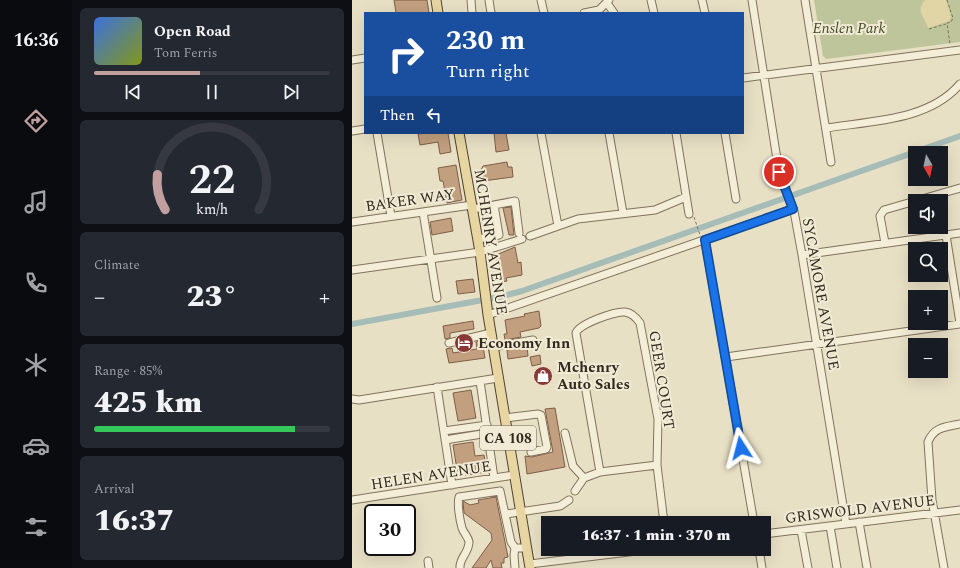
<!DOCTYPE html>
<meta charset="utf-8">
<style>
:root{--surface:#171b24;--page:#242831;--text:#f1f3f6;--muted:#9ea1a6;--line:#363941;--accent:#c29f9f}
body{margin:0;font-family:Spectral,serif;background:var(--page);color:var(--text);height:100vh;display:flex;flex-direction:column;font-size:15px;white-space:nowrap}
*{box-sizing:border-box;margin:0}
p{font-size:13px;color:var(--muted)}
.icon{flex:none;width:22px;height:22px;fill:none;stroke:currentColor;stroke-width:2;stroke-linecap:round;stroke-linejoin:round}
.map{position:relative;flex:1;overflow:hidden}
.sheet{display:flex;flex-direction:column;gap:8px;padding:8px;background:#0d0f14;width:280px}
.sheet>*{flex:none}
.hud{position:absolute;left:12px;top:12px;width:380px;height:122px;border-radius:0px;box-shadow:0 4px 16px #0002;background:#1a4fa0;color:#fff;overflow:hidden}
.needle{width:26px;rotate:171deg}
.buttons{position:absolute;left:556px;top:146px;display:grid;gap:8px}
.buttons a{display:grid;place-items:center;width:40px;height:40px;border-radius:0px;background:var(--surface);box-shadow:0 4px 16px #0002;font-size:20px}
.speed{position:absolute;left:12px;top:504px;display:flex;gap:8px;font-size:20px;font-weight:700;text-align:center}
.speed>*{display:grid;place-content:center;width:52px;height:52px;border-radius:50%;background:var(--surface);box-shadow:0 4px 16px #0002;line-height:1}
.speed .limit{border:2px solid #111;border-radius:6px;background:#fff;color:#111}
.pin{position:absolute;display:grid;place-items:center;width:34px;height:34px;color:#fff;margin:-17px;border:2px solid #fff;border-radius:50%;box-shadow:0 1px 4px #0007}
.me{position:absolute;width:44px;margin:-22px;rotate:351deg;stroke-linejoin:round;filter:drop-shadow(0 0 3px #0008)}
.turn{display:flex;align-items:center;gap:14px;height:84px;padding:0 16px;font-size:18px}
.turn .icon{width:52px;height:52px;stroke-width:2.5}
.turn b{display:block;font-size:28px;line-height:34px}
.then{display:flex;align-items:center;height:38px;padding:0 16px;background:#0003;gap:8px;font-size:15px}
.big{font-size:30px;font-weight:800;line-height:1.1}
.sheet .widget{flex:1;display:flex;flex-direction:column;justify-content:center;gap:6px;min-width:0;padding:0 14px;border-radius:6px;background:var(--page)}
.sheet .dial{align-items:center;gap:0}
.dial svg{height:104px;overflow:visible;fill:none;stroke:var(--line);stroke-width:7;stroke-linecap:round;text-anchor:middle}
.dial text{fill:var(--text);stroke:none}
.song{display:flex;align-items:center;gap:12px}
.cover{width:48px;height:48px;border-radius:6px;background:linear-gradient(135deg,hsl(220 70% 55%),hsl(70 70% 35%))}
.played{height:4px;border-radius:2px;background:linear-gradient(90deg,var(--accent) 45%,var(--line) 45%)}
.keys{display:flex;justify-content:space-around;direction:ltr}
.heat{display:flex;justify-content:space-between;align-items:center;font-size:22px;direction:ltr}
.charge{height:6px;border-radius:3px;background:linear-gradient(90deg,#34c759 85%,var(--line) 0)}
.trip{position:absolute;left:189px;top:516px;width:230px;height:40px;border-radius:0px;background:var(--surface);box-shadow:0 4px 16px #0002;font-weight:800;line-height:40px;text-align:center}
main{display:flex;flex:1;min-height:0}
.menu{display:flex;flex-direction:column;width:72px;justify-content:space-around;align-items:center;background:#090b0e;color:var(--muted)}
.menu .icon{width:28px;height:28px}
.menu .active{color:var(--accent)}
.menu b{font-size:18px;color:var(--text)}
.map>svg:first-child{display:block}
.green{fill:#bec59a}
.sand{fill:#e1d5a5}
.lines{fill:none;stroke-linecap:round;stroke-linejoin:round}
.canal{stroke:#a6bcb7;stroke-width:6}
.building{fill:#c29f7f;stroke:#7e5f46}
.minor-casing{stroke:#81735d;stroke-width:9}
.major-casing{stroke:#504131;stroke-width:11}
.path{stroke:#81735d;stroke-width:1;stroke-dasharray:3 2;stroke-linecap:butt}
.minor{stroke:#f4edd7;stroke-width:7}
.major{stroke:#e7d6a1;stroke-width:9}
.route-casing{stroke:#114b97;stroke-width:10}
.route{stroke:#1a73e8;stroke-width:7}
.labels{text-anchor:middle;stroke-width:4;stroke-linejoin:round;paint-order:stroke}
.shield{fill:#f1ead4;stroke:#6c6455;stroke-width:1}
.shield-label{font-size:14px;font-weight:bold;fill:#332a1f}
.park-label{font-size:15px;font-style:italic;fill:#424d28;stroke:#f1ead4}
.street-label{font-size:15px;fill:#332a1f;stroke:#f1ead4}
.poi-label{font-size:15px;font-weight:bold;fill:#332a1f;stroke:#f1ead4;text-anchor:start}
</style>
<main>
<nav class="menu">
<b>16:36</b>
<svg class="icon active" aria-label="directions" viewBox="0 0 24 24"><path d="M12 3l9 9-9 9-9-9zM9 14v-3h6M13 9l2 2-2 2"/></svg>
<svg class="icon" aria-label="music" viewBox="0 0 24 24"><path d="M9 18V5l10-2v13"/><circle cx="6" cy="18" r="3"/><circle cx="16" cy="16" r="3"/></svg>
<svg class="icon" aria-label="phone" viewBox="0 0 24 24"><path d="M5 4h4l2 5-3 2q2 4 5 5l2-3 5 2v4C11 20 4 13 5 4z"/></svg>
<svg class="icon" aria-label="climate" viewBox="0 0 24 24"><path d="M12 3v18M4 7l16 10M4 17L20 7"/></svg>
<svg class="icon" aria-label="car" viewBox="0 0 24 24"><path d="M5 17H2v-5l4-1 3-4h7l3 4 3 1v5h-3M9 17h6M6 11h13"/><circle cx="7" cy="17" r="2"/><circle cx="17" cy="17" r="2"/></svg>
<svg class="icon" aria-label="filters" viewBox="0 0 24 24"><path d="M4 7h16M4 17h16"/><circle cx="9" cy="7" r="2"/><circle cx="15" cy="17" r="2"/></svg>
</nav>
<section class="sheet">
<div class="widget">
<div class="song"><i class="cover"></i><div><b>Open Road</b><p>Tom Ferris</p></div></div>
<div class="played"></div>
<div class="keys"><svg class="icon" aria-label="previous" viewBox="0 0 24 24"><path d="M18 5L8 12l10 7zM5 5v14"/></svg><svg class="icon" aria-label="pause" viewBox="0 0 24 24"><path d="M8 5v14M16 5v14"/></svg><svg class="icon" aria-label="next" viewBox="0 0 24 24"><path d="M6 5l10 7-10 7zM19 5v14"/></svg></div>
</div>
<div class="widget dial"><svg viewBox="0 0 100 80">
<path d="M14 69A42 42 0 1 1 86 69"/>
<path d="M14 69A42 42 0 0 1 8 42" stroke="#c29f9f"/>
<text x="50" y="56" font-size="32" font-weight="700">22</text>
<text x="50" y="72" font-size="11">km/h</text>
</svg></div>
<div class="widget"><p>Climate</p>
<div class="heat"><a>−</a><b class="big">23°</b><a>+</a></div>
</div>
<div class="widget"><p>Range · 85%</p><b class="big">425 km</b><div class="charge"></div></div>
<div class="widget"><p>Arrival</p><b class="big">16:37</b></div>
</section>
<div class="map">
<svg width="608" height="568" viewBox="0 0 608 568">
<rect width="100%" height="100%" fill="#e8e0c5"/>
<path class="green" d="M462 0H608V42L474 59 471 56Z"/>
<path class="sand" d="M573 0H594L599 17 597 21 576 28C573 17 563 11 573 0Z"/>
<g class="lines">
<path class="canal" d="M0 324 147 297 170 291 608 136"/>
</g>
<path class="building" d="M42 0H75L77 13H44Z
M75 133H96L99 152 88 154 86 142 68 145 66 134Z
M142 133H154L157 150 144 152Z
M155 162 156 167H160L161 177 131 181 129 180 128 172 131 166Z
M104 165 110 200 95 203 91 181H88L86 168Z
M159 207 162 235H157L151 208Z
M99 218 101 231 80 235 78 222Z
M163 247 166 263 169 262 170 275 154 278 155 281 149 282 144 255Z
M121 279 123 292 106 294 104 281Z
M187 311 189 326 187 328 168 332 169 337 153 340 152 334H155L153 320 173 316 172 314Z
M121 321 122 329 98 333V338L93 339 91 326Z
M130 340 133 358 97 363 94 349 100 348 101 353 125 349 124 342Z
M175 346 176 356 156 359 155 350Z
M188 355 189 364 180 366 178 357Z
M119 390 124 418 106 421 101 393Z
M203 408 213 467 175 474 173 456 180 457 201 452 193 409Z
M121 442 123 456 132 455 135 472 106 476 101 445Z
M144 497 156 557 152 558V563H149L150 568H141L139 560 134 568H120L140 540 139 533 112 513 111 501 118 505 127 503 126 500Z"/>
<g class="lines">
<g class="minor-casing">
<path id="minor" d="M119 0 120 13
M137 0 139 13
M189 0 192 13
M299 0 302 13
M350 0 353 13
M400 0 427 172 442 211 450 255 494 524
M453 0 479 162
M255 3 262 13
M232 13 247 10 257 0
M0 60 13 58
M391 78 608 50
M474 128C518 121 577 121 608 84
M0 131 13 129
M25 133 39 216
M189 133 206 226
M257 133 271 213
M324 133 337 214
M373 133 384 199
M121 209 163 201 167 233
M71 212 85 298
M0 222 120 205
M594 235 608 323
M178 236 226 219 303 210 334 197
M126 239 147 235 142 205
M353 240 402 523
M533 243 528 216 532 210 608 188
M450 255 608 233
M0 270 128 252 170 239
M136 315 441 209
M97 343 139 333
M141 347 181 340
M374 357 608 324
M128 381 142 478
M85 387 100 485
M0 399 7 400 146 378
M153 418 186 414 189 415 195 447 194 449 179 452
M92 431 135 425
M213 433 221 466 232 478
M93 440 136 433
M137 440 156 437
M248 472 224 333C227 324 263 311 273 312 280 313 284 317 288 323L306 419 305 465 312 523
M223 491 232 478 248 472 305 465
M0 500 162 475
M154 514 208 506 217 500
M507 522 515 568
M478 526 485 568
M449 530 456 568
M412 534 608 510
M407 549 410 568
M76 561 77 568
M178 564 301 549
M108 568C107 558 117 553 117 542 116 536 112 534 110 528 108 521 105 505 107 497L148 491 159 542 163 548H175
M163 568 162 555 163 548
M592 568 580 500 576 442C582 427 593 427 608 424"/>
</g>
<g class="major-casing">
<path id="major" d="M84 0 86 13
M107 133 128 252 136 315 178 568"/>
</g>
<path class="path" d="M595 0 601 18 599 22 595 23 598 44
M577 29 594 24
M342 217 348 235"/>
<use href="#minor" class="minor"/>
<use href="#major" class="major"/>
</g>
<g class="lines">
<g class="route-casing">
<path id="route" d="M389 448 353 240 441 209 427 172"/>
</g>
<use href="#route" class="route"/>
</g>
<defs>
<g id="hotel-disc" transform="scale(1)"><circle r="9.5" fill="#893935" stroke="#f1ead4"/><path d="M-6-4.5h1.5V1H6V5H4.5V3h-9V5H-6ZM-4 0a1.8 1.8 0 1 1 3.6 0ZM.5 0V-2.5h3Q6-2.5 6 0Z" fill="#fff"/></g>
<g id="shop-disc" transform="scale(1)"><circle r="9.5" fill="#893935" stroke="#f1ead4"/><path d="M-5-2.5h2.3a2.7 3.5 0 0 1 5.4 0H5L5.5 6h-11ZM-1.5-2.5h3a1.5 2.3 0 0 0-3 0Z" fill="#fff"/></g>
</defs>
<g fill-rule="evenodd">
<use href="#hotel-disc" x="112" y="343"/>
<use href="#shop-disc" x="191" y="376"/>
</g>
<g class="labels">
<rect class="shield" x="128" y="426" width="56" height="24" rx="3"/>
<g class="shield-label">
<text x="156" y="443">CA 108</text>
</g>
<g class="park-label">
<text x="497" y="33">Enslen Park</text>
</g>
<g class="street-label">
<text transform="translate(58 200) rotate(-8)" y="5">BAKER WAY</text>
<text transform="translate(139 242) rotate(81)" y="5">MCHENRY AVENUE</text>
<text transform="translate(469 294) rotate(80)" y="5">SYCAMORE AVENUE</text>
<text transform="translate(310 380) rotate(81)" y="5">GEER COURT</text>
<text transform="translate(79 475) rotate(-9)" y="5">HELEN AVENUE</text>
<text transform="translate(508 509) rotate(-7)" y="5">GRISWOLD AVENUE</text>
</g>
<g class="poi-label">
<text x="126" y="348">Economy Inn</text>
<text x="205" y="372">Mchenry<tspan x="205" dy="17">Auto Sales</tspan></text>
</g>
</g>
</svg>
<div class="buttons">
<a><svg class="needle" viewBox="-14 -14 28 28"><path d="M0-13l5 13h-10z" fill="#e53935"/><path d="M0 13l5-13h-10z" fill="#9ea1a6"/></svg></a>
<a><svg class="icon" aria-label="sound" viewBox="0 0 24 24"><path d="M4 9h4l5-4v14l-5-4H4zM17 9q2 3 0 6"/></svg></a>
<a><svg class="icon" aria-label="search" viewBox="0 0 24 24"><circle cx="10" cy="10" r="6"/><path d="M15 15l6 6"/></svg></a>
<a>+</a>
<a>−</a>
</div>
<div class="speed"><div class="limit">30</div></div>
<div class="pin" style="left:427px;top:172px;background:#d93025"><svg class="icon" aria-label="arrive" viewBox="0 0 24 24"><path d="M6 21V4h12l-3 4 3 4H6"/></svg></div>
<svg class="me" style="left:389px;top:448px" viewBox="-20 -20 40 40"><path d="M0-17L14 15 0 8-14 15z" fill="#1a73e8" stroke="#fff" stroke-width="4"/></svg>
<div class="trip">16:37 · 1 min · 370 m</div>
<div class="hud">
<div class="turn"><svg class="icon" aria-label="right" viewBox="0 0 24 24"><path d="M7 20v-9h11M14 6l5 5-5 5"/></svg><div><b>230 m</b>Turn right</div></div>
<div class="then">Then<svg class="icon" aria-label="left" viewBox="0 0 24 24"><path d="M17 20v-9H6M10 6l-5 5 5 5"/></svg></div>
</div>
</div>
</main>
